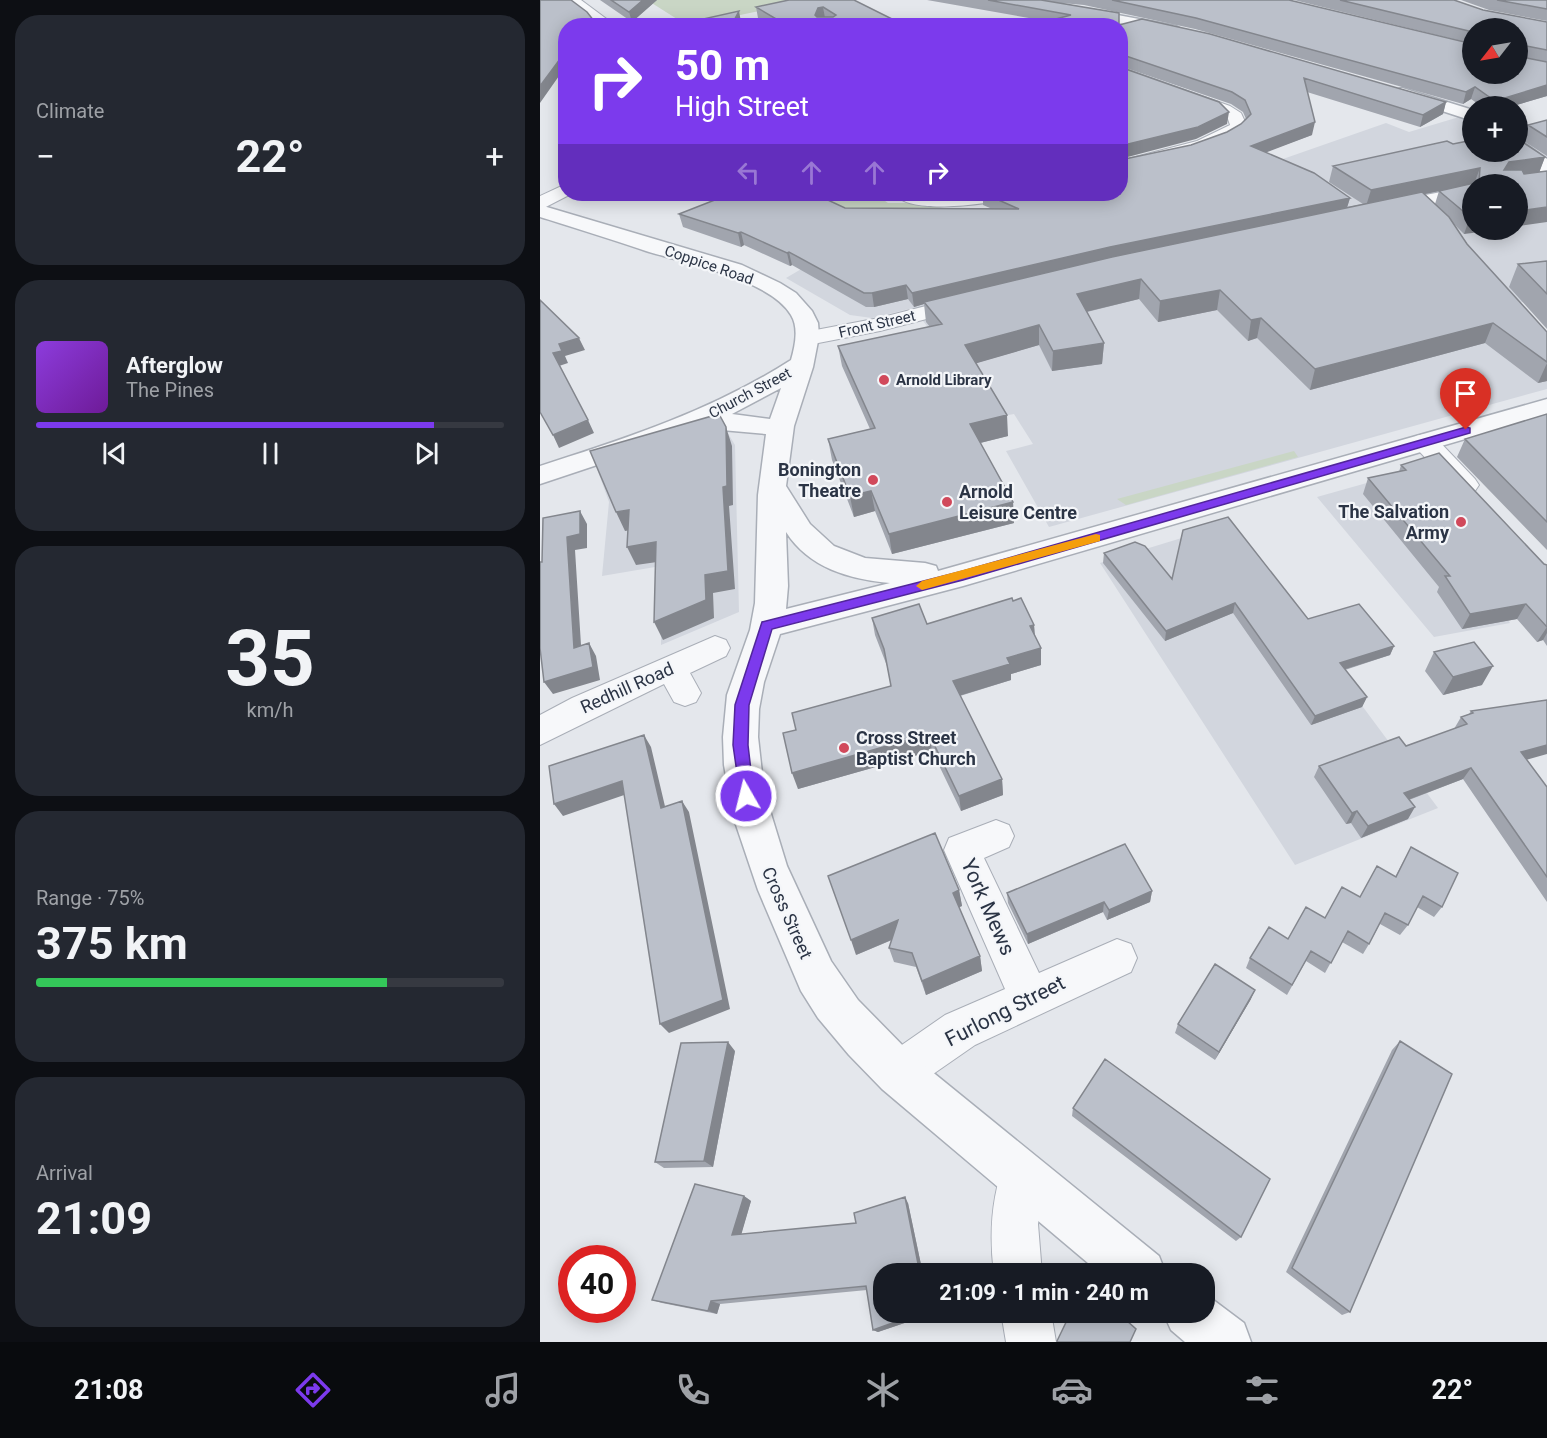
<!DOCTYPE html>
<meta charset="utf-8">
<style>
:root{--surface:#171b24;--page:#242831;--text:#f1f3f6;--muted:#9ea1a6;--line:#363941;--accent:#7c3aed}
body{margin:0;font-family:Roboto,sans-serif;background:var(--page);color:var(--text);height:100vh;display:flex;flex-direction:column;font-size:22px;white-space:nowrap}
*{box-sizing:border-box;margin:0}
p{font-size:20px;color:var(--muted)}
.icon{flex:none;width:33px;height:33px;fill:none;stroke:currentColor;stroke-width:2;stroke-linecap:round;stroke-linejoin:round}
.map{position:relative;flex:1;overflow:hidden}
.sheet{display:flex;flex-direction:column;gap:15px;padding:15px;background:#0d0f14;width:540px}
.sheet>*{flex:none}
.top-card{position:absolute;left:18px;top:18px;width:570px;height:183px;border-radius:24px;box-shadow:0 3px 15px #0003;background:#7c3aed;color:#fff;overflow:hidden}
.needle{width:39px;rotate:239deg}
.tools{position:absolute;left:922px;top:18px;display:grid;gap:12px}
.tools a{display:grid;place-items:center;width:66px;height:66px;border-radius:50%;background:var(--surface);box-shadow:0 3px 15px #0003;font-size:30px}
.speed{position:absolute;left:18px;top:1245px;display:flex;gap:12px;font-size:30px;font-weight:700;text-align:center}
.speed>*{display:grid;place-content:center;width:78px;height:78px;border-radius:50%;background:var(--surface);box-shadow:0 3px 15px #0003;line-height:1}
.speed .limit{border:9px solid #d22;background:#fff;color:#111}
.pin{position:absolute;display:grid;place-items:center;width:51px;height:51px;color:#fff;margin:-62px -26px;border-radius:50% 50% 50% 0;rotate:-45deg;box-shadow:0 0 6px #0007}
.pin .icon{rotate:45deg}
.me{position:absolute;width:66px;margin:-33px;rotate:352deg;stroke-linejoin:round;filter:drop-shadow(0 0 4px #0008)}
.turn{display:flex;align-items:center;gap:21px;height:126px;padding:0 18px;font-size:27px}
.turn .icon{width:78px;height:78px;stroke-width:2.5}
.turn b{display:block;font-size:42px;line-height:51px}
.lanes{display:flex;align-items:center;height:57px;padding:0 18px;background:#0003;justify-content:center;gap:30px;direction:ltr}
.lanes .off{opacity:.35}
.big{font-size:45px;font-weight:700;line-height:1.1}
.sheet .card{flex:1;display:flex;flex-direction:column;justify-content:center;gap:9px;min-width:0;padding:0 21px;border-radius:24px;background:var(--page)}
.sheet .dial{align-items:center;gap:0}
.dial b{font-size:78px;line-height:1}
.song{display:flex;align-items:center;gap:18px}
.cover{width:72px;height:72px;border-radius:9px;background:linear-gradient(135deg,hsl(270 70% 55%),hsl(280 70% 35%))}
.played{height:6px;border-radius:3px;background:linear-gradient(90deg,var(--accent) 85%,var(--line) 85%)}
.keys{display:flex;justify-content:space-around;direction:ltr}
.heat{display:flex;justify-content:space-between;align-items:center;font-size:33px;direction:ltr}
.charge{height:9px;border-radius:4px;background:linear-gradient(90deg,#34c759 75%,var(--line) 0)}
.trip{position:absolute;left:333px;top:1263px;width:342px;height:60px;border-radius:24px;background:var(--surface);box-shadow:0 3px 15px #0003;font-weight:700;line-height:60px;text-align:center}
.tabs{display:flex;height:96px;justify-content:space-around;align-items:center;background:#090b0e;color:var(--muted)}
.tabs .icon{width:42px;height:42px}
.tabs .on{color:var(--accent)}
.tabs b{font-size:27px;color:var(--text)}
main{display:flex;flex:1;min-height:0}
.map>svg:first-child{display:block}
.built{fill:#d2d6de;fill-rule:evenodd}
.green{fill:#c9d6c5}
.lines{fill:none;stroke-linecap:round;stroke-linejoin:round}
.minor-casing{stroke:#a9aeb7;stroke-width:2}
.tertiary-casing{stroke:#a9aeb7;stroke-width:3}
.minor{fill:#f7f8fa;fill-rule:evenodd}
.tertiary{fill:#f7f8fa;fill-rule:evenodd}
.wall{fill:#a1a5ae;fill-rule:evenodd}
.shaded-wall{fill:#83868d}
.building{fill:#bbc0ca;stroke:#83868d;stroke-width:1.5;fill-rule:evenodd}
.route{fill:#7c3aed;stroke:#51269a;stroke-width:1.5}
.slow{fill:#f59e0b}
.poi-dot{fill:#d1495b;stroke:#f4f6f9;stroke-width:2}
.labels{text-anchor:middle;stroke-width:4.5;stroke-linejoin:round;paint-order:stroke}
.far-street-label{font-size:15px;fill:#2b3445;stroke:#f4f6f9}
.far-poi-label{font-size:15px;font-weight:bold;fill:#2b3445;stroke:#f4f6f9;text-anchor:start}
.poi-label{font-size:18px;font-weight:bold;fill:#2b3445;stroke:#f4f6f9;text-anchor:end}
.street-label{font-size:18px;fill:#2b3445;stroke:#f4f6f9}
.near-street-label{font-size:21px;fill:#2b3445;stroke:#f4f6f9}
</style>
<main>
<section class="sheet">
<div class="card"><p>Climate</p>
<div class="heat"><a>−</a><b class="big">22°</b><a>+</a></div>
</div>
<div class="card">
<div class="song"><i class="cover"></i><div><b>Afterglow</b><p>The Pines</p></div></div>
<div class="played"></div>
<div class="keys"><svg class="icon" aria-label="previous" viewBox="0 0 24 24"><path d="M18 5L8 12l10 7zM5 5v14"/></svg><svg class="icon" aria-label="pause" viewBox="0 0 24 24"><path d="M8 5v14M16 5v14"/></svg><svg class="icon" aria-label="next" viewBox="0 0 24 24"><path d="M6 5l10 7-10 7zM19 5v14"/></svg></div>
</div>
<div class="card dial"><b>35</b><p>km/h</p></div>
<div class="card"><p>Range · 75%</p><b class="big">375 km</b><div class="charge"></div></div>
<div class="card"><p>Arrival</p><b class="big">21:09</b></div>
</section>
<div class="map">
<svg width="1007" height="1342" viewBox="0 0 1007 1342">
<rect width="100%" height="100%" fill="#e4e7ec"/>
<path class="built" d="M929 114 933 116V152H978V126L1007 121V299L977 303 1007 358V389L509 527 466 451 493 444 474 414 457 417 373 308 332 318 310 315 246 278 292 251 697 175 846 123 869 132ZM933 184H978V230H933Z
M186 430 195 445 199 612 121 645V566L62 576 69 502 57 469Z
M848 477 951 597 970 623 894 637 777 497Z
M684 525 764 629 815 614 850 655 797 672 898 808 755 865 560 563Z"/>
<path class="green" d="M107 0H252L267 1 148 26Z
M235 194H335L348 203H368L417 210 317 218Z
M754 451 758 457 586 505 577 499Z"/>
<g class="lines">
<g class="minor-casing">
<path id="minor" d="M26 0H41L76 26H59Z
M580 67 690 106 701 113 707 126C690 150 611 164 580 171V161L657 141 690 125 688 119 678 112 580 76Z
M26 184V194H31L0 210V196Z
M933 186V196L848 214 841 212 839 208 841 204 848 202Z
M355 194H473L470 198 464 200C442 204 369 215 355 194Z
M425 296 433 297 436 302 433 307 340 331 268 345 260 343 257 338 260 333 339 318Z
M885 434 894 436 935 479 939 485 935 491 926 494 917 491 876 448 872 442 876 436Z
M175 636 186 640 190 648 186 656 150 673 161 693 156 702 145 706 134 702 124 684 0 745V715L32 698Z
M456 820 469 825 474 836 469 847 444 858 499 973 577 939 591 944 597 958 591 972 435 1045 373 1088 358 1094 343 1088 337 1073 343 1058 405 1015 465 989 404 850 409 838Z
M482 1152 498 1159 505 1175 498 1224 502 1274H454C449 1234 451 1196 466 1159Z
M461 1312H511L516 1342H466Z"/>
</g>
<g class="tertiary-casing">
<path id="tertiary" d="M469 0H498L636 26 643 30 636 34 476 4Z
M862 88 933 110V121L856 96 854 93 856 90Z
M978 142 984 143 1007 159V173L1000 171 973 152H978Z
M0 205 202 265 240 283 256 293 272 311 278 323 279 336 273 367 254 426 246 486 270 524 294 546 325 558 385 563 396 566 398 571 1007 399V415L423 586 240 634 224 682 219 709 218 737 224 791 247 866 291 961 318 1000 374 1057 619 1256 626 1274H561L342 1089 309 1055 278 1018 261 991 218 890 193 816 184 765 183 737 187 695 210 630 215 603 218 495 226 434 159 428 111 447 0 484V466C88 438 173 410 251 360 255 346 259 328 251 315 230 279 144 263 106 251 71 239 35 228 0 217ZM241 388 230 419 192 414ZM246 532C269 568 309 579 350 583L246 609 248 586Z
M664 1293 704 1323 711 1342H645L631 1330 623 1312H664Z"/>
</g>
<use href="#minor" class="minor"/>
<use href="#tertiary" class="tertiary"/>
</g>
<path class="wall" d="M60 0H117L92 22Z
M249 0 366 26H231L218 18 216 7Z
M387 0H749L978 74 933 28V44L754 0H914L943 10 1007 22V96L973 106H941L931 99 923 104 655 29 544 5 510 2 579 25 906 102 903 114 880 127 767 92 772 135 725 152 810 198 807 207 823 204 789 182 793 166 913 144 933 140 978 128 981 134 979 140 1005 157 999 172 933 230 924 234 914 224 927 244 1007 332V381L998 383 945 343 770 390 717 338 708 341 677 310 618 322 599 299 547 312 564 343 562 364 512 371 499 345 436 363 468 436 440 443 473 502 474 523 352 554 335 511 314 517 292 460 288 439 330 429 302 366 298 346 390 327 386 322 384 304 374 307 368 299 334 307H326L252 265 250 266 204 245 201 247 143 227 139 214 305 208H450L443 205V194H580L651 145 687 132 701 124 706 119 703 112 691 104 580 66V26L506 21ZM899 191 895 204 885 194Z
M921 0H1007V21L949 10Z
M1007 120V156L982 140 988 125Z
M1007 261V329L969 287 978 264Z
M1007 414V550L917 457 925 439Z
M861 465 1004 564 1007 565V646L1003 640 997 642 977 619 922 629 897 592 899 587 823 494 828 478 859 472Z
M564 553 632 579 854 646 850 655 805 670 827 697 822 707 771 725 693 613 625 641 563 563Z
M473 601 494 625 495 635 501 665 471 674V680L420 696 462 779 463 795 421 811 392 751 258 789 256 730 351 686 347 666 335 635 332 618 387 624Z
M894 652 942 685 903 695 885 671Z
M931 711 987 760 1007 787V902L923 779 869 800 868 819 821 838 811 823 806 824 774 777 779 766 866 746 914 729 921 717 929 714Z
M871 847 902 907 894 917 877 907 868 925 860 935 840 924 829 944 823 954 802 942 785 973 766 961 747 995 706 968 710 958 748 939 820 897 837 866 855 877Z
M419 890 422 906 419 907 440 956 442 971 386 995 376 967 354 962 349 948 352 940 316 955Z
M612 891 610 902 567 920 563 912 488 944 468 903 467 893Z
M711 999 675 1060 635 1033 638 1024Z
M860 1041 810 1312 802 1315 746 1272 852 1050Z
M195 1051 173 1167 124 1168 115 1162Z
M533 1108 701 1237 696 1241 532 1116Z
M204 1196 211 1201 201 1234 316 1223 368 1203 383 1274H344V1312H391V1314L338 1332 333 1330 327 1290 180 1304 177 1314 122 1303 112 1300Z"/>
<path class="shaded-wall" d="M103 0H117L92 22 89 12Z
M283 7 285 18 277 26 275 15 278 8Z
M199 11 201 22 199 26H191Z
M26 51V66L0 103V86Z
M1007 85V96L973 106H953L955 101Z
M935 87 931 99 923 104 926 92Z
M906 102 903 114 880 127 883 115Z
M689 112 687 124 656 139 580 159V146Z
M775 122 772 135 709 159 711 146Z
M1005 157 999 173 963 178 964 170 969 162Z
M940 168 934 184 826 206 831 190Z
M810 198 806 211 384 302V304L374 307 372 293 570 247Z
M1007 207V222L978 226V211Z
M930 217H933V230H956L924 234Z
M201 232 204 245 201 247 198 233Z
M249 252 252 265 250 266 247 253Z
M601 279 599 299 537 314V294Z
M366 285 368 299 334 307 332 293Z
M680 290 677 310 618 322 620 301Z
M721 318 717 338 708 341 711 320Z
M953 323 945 343 770 390 775 369Z
M499 325V345L427 366 425 345Z
M39 338 45 350 25 356 28 363 19 366 13 353 19 344Z
M564 343 562 364 512 371 513 351Z
M1007 363V381L998 383Z
M467 415 468 436 432 445 430 424Z
M48 420 54 433 19 448 13 435Z
M186 427 192 446 193 505 189 506 195 589 173 593 174 618 123 640 114 622 165 575 183 487Z
M331 491 335 511 314 517 310 496Z
M473 502 474 523 352 554 349 534Z
M89 510 98 529 85 531 76 512Z
M40 511 47 524V548L35 550 42 661 34 648 27 537Z
M116 542 124 561 96 565 87 547Z
M695 603 693 613 625 641 626 631Z
M986 604 977 619 922 629 930 614Z
M494 625 495 642 490 626Z
M1007 627V633L1003 640 997 642Z
M49 643 56 656 60 680 13 694 4 682Z
M854 646 850 655 796 672 800 663Z
M501 648V665L471 674V680L415 697 413 681 467 658Z
M953 666 942 685 903 695 913 677Z
M827 697 822 707 771 725 775 716Z
M389 734 392 751 258 789 252 773Z
M104 735 111 747 128 819 121 808Z
M1007 745V754L972 764 981 752Z
M931 768 923 779 857 804 864 793Z
M462 779 463 795 421 811 419 796Z
M82 781 90 793 23 816 14 804Z
M142 801 149 812 190 1009 129 1033 120 1024Z
M875 807 868 819 821 838 828 826Z
M817 811 811 823 806 824 812 813Z
M419 890 422 906 415 909 413 893Z
M612 891 610 902 567 920 569 910Z
M564 902 563 912 488 944 487 934Z
M358 920 363 935 316 955 311 940Z
M440 956 442 971 386 995 382 981Z
M715 990 711 999 675 1060 679 1052Z
M188 1042 195 1051 173 1167 164 1161Z
M204 1196 211 1201 200 1239 192 1235Z
M365 1197 368 1203 383 1274H380Z
M171 1301 180 1304 177 1314 168 1311Z
M383 1312H391V1314L338 1332 333 1330Z"/>
<path class="building" d="M0 0H31L47 12 58 26H26V51L0 86Z
M71 0H103L89 12Z
M249 0H314L366 26H248L216 7ZM283 7 296 15 293 17H277L275 15 278 8Z
M448 0H501L579 13V25L602 19 670 34 906 102 883 115 764 78 775 122 711 146 774 173 810 198 570 247 372 293 366 285 332 293H324L249 252 247 253 201 232 198 233 139 214 190 194H275L305 208 479 209 445 194H580V160L651 145 687 132 701 124 711 114 705 100 692 92 580 54V26H489L531 15Z
M572 0H749L933 44V74H978V28H933V32L800 0H914L943 10 1007 22V50L981 45 982 57 1007 62V85L955 101 935 87 926 92 656 18Z
M957 0H1007V9Z
M199 11 191 26H132Z
M580 67 679 102 689 112 658 127 580 146Z
M1007 120V137L988 125Z
M981 127V134L978 135V128Z
M978 139 1005 157 969 162 964 170H982L984 174 1007 171V207L978 211V184H933V217H930L899 191 939 182 940 168 831 190 793 166 907 141 913 144 933 140V152H978Z
M882 192 909 217 927 244 1007 332V362L953 323 775 369 721 318 711 320 680 290 620 301 601 279 537 294 564 343 513 351 499 325 425 345 467 415 430 424 473 502 349 534 331 491 310 496 288 439 335 428 298 346 402 324 384 302 572 257Z
M1007 261V294L978 264Z
M0 300 39 338 19 344 22 351 13 353 48 420 13 435 0 412Z
M179 414 186 427 187 486 183 487 188 571 165 575 166 600 114 622 116 542 87 547 89 510 76 512 50 451Z
M1007 414V522L925 439Z
M899 453 1004 564 1007 565V627L986 604 930 614 905 576H910L828 478 866 470 861 465Z
M40 511V534L27 537 34 648 49 643 53 667 4 682 0 648V562H2L3 518Z
M688 517 768 619 819 604 854 646 800 663 827 697 775 716 695 603 626 631 564 553 595 542 605 546 632 579 643 530Z
M472 598 473 601 481 598 494 625 490 626 501 648 467 658 470 664 413 681 462 779 419 796 389 734 252 773 243 733 256 730 252 713 351 686 344 649 332 618 379 604 387 624Z
M934 642 953 666 913 677 894 652Z
M1007 700V745L981 752 1007 787V877L931 768 864 793 875 807 828 826 817 811 812 813 779 766 859 737 866 746 927 724 921 717 933 713 931 711Z
M104 735 121 808 142 801 183 1000 120 1024 82 781 14 804 9 766Z
M395 833 419 890 413 893 440 956 382 981 372 953 349 948 358 920 311 940 288 876Z
M585 844 612 891 569 910 564 902 487 934 467 893Z
M871 847 918 873 902 907 883 896 868 925 845 913 829 944 808 931 791 963 771 951 752 985 710 958 729 927 748 939 766 907 785 918 802 887 820 897 837 866 856 877Z
M675 964 715 990 679 1052 638 1024Z
M860 1041 912 1074 810 1312 752 1268Z
M188 1042 164 1161 115 1162 141 1043Z
M565 1059 730 1179 701 1237 533 1108Z
M155 1184 204 1196 192 1235 316 1223 314 1213 365 1197 380 1274H344V1312H383L333 1330 326 1286 171 1301 168 1311 112 1300Z
M531 1312H577L596 1329 590 1342H518L517 1341Z"/>
<path class="route" d="M926 427 930 428V433L423 580 232 629 209 705 208 745 214 796 211 801 206 803 201 801 193 745 195 705 222 622 423 571Z"/>
<path class="slow" d="M556 534 560 535V541L382 590 376 586 382 581Z"/>
<g class="poi-dot">
<circle cx="344" cy="380" r="6"/>
<circle cx="333" cy="480" r="6"/>
<circle cx="407" cy="502" r="6"/>
<circle cx="921" cy="522" r="6"/>
<circle cx="304" cy="748" r="6"/>
</g>
<g class="labels">
<g class="far-street-label">
<text transform="translate(169 265) rotate(19)" y="5">Coppice Road</text>
<text transform="translate(337 324) rotate(-13)" y="5">Front Street</text>
<text transform="translate(210 393) rotate(-28)" y="5">Church Street</text>
</g>
<g class="far-poi-label">
<text x="356" y="385">Arnold Library</text>
</g>
<g class="poi-label">
<text x="321" y="476">Bonington<tspan x="321" dy="21">Theatre</tspan></text>
<text x="419" y="498" text-anchor="start">Arnold<tspan x="419" dy="21">Leisure Centre</tspan></text>
<text x="909" y="518">The Salvation<tspan x="909" dy="21">Army</tspan></text>
<text x="316" y="744" text-anchor="start">Cross Street<tspan x="316" dy="21">Baptist Church</tspan></text>
</g>
<g class="street-label">
<text transform="translate(87 688) rotate(-24)" y="6">Redhill Road</text>
<text transform="translate(247 913) rotate(66)" y="6">Cross Street</text>
</g>
<g class="near-street-label">
<text transform="translate(448 907) rotate(66)" y="7">York Mews</text>
<text transform="translate(465 1011) rotate(-27)" y="7">Furlong Street</text>
</g>
</g>
</svg>
<div class="tools">
<a><svg class="needle" viewBox="-14 -14 28 28"><path d="M0-13l5 13h-10z" fill="#e53935"/><path d="M0 13l5-13h-10z" fill="#9ea1a6"/></svg></a>
<a>+</a>
<a>−</a>
</div>
<div class="speed"><div class="limit">40</div></div>
<div class="pin" style="left:926px;top:430px;background:#d93025"><svg class="icon" aria-label="arrive" viewBox="0 0 24 24"><path d="M6 21V4h12l-3 4 3 4H6"/></svg></div>
<svg class="me" style="left:206px;top:796px" viewBox="-20 -20 40 40"><circle r="17" fill="#7c3aed" stroke="#fff" stroke-width="3"/><path d="M0-11L8 9 0 5-8 9z" fill="#fff"/></svg>
<div class="trip">21:09 · 1 min · 240 m</div>
<div class="top-card">
<div class="turn"><svg class="icon" aria-label="right" viewBox="0 0 24 24"><path d="M7 20v-9h11M14 6l5 5-5 5"/></svg><div><b>50 m</b>High Street</div></div>
<div class="lanes"><svg class="icon off" aria-label="left" viewBox="0 0 24 24"><path d="M17 20v-9H6M10 6l-5 5 5 5"/></svg><svg class="icon off" aria-label="ahead" viewBox="0 0 24 24"><path d="M12 20V5M6 11l6-6 6 6"/></svg><svg class="icon off" aria-label="ahead" viewBox="0 0 24 24"><path d="M12 20V5M6 11l6-6 6 6"/></svg><svg class="icon" aria-label="right" viewBox="0 0 24 24"><path d="M7 20v-9h11M14 6l5 5-5 5"/></svg></div>
</div>
</div>
</main>
<nav class="tabs">
<b>21:08</b>
<svg class="icon on" aria-label="directions" viewBox="0 0 24 24"><path d="M12 3l9 9-9 9-9-9zM9 14v-3h6M13 9l2 2-2 2"/></svg>
<svg class="icon" aria-label="music" viewBox="0 0 24 24"><path d="M9 18V5l10-2v13"/><circle cx="6" cy="18" r="3"/><circle cx="16" cy="16" r="3"/></svg>
<svg class="icon" aria-label="phone" viewBox="0 0 24 24"><path d="M5 4h4l2 5-3 2q2 4 5 5l2-3 5 2v4C11 20 4 13 5 4z"/></svg>
<svg class="icon" aria-label="climate" viewBox="0 0 24 24"><path d="M12 3v18M4 7l16 10M4 17L20 7"/></svg>
<svg class="icon" aria-label="car" viewBox="0 0 24 24"><path d="M5 17H2v-5l4-1 3-4h7l3 4 3 1v5h-3M9 17h6M6 11h13"/><circle cx="7" cy="17" r="2"/><circle cx="17" cy="17" r="2"/></svg>
<svg class="icon" aria-label="filters" viewBox="0 0 24 24"><path d="M4 7h16M4 17h16"/><circle cx="9" cy="7" r="2"/><circle cx="15" cy="17" r="2"/></svg>
<b>22°</b>
</nav>
